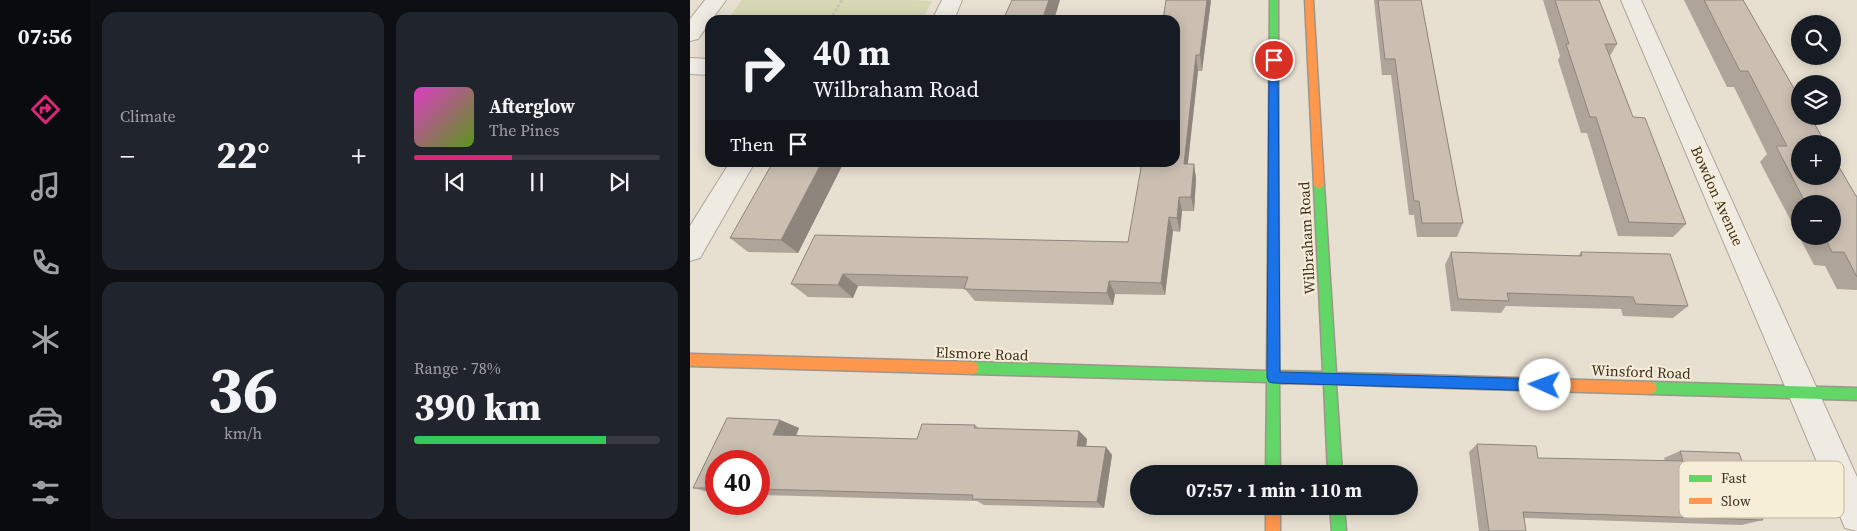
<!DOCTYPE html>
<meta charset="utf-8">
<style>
:root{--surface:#171b24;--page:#20242c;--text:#f1f3f6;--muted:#9ea1a6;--line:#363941;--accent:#db2777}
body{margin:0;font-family:"Source Serif 4",serif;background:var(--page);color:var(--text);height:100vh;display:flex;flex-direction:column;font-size:19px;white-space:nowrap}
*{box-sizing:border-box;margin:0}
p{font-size:16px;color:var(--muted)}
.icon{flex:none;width:28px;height:28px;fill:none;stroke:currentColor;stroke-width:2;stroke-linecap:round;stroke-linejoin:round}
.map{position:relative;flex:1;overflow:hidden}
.details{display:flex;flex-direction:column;gap:12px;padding:12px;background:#0d0f14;width:600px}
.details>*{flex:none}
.hud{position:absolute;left:15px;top:15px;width:475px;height:152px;border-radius:15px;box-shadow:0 2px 12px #0003;background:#171b24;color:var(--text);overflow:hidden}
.buttons{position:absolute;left:1101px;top:15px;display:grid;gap:10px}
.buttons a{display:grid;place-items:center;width:50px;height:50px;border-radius:50%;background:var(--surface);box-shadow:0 2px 12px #0003;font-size:25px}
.speed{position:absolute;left:15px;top:450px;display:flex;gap:10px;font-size:25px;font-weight:700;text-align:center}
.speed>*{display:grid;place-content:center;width:65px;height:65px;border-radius:50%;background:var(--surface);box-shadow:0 2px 12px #0003;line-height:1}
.speed .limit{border:8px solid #d22;background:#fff;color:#111}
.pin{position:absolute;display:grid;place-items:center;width:42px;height:42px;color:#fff;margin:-21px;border:2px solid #fff;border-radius:50%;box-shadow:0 1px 5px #0007}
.me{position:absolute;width:55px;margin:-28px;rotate:272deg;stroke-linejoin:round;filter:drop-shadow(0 0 4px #0008)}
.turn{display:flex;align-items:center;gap:18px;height:105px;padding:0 25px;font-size:22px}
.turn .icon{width:65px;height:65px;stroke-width:2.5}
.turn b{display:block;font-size:35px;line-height:42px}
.then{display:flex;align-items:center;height:48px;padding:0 25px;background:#0003;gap:10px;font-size:19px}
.big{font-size:38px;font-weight:700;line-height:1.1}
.details .widget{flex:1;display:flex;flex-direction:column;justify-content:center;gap:8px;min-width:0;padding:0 18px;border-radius:15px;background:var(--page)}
.details .dial{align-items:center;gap:0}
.dial b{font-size:65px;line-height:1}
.song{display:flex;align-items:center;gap:15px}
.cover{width:60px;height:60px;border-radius:8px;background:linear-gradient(135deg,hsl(310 70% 55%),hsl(90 70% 35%))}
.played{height:5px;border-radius:2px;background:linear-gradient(90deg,var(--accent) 40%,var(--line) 40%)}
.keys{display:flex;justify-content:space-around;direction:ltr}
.heat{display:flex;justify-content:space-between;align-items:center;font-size:28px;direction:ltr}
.charge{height:8px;border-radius:4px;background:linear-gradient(90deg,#34c759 78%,var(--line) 0)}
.details .tiles{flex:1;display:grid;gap:12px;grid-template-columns:repeat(2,1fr)}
.trip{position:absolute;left:440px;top:465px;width:288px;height:50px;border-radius:25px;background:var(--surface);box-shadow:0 2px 12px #0003;font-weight:700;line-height:50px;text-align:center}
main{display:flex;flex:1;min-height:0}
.menu{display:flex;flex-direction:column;width:90px;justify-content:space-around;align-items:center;background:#090b0e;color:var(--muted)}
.menu .icon{width:35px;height:35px}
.menu .current{color:var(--accent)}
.menu b{font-size:22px;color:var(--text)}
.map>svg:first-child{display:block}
.green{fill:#d6d7b3}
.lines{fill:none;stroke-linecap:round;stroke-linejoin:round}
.street-casing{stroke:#ada599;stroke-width:2}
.fast-casing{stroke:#9c958a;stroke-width:3}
.slow-casing{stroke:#9c958a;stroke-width:3}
.path{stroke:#c8c2b9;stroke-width:2.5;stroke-dasharray:3 2;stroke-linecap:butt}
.street{fill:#efebe3;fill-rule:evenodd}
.fast{fill:#63d668;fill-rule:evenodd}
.slow{fill:#ff974d;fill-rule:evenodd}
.wall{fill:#afa499;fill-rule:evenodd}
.shaded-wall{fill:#8e867d}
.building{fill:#cbbfb2;stroke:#8e867d}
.route{fill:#1a73e8;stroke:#114b97}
.labels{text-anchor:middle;stroke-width:4;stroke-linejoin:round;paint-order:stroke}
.street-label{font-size:15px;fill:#3d2e20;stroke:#f7eed8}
.key{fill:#f7eed8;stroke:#bfb4a1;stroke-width:1}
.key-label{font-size:14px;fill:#3d2e20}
</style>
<main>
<nav class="menu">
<b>07:56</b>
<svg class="icon current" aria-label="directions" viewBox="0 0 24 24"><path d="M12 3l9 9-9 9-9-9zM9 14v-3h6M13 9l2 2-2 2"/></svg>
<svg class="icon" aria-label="music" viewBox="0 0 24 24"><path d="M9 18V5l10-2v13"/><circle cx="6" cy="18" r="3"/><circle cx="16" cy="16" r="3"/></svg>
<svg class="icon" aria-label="phone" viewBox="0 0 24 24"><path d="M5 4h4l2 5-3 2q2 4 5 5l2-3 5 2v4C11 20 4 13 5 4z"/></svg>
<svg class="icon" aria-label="climate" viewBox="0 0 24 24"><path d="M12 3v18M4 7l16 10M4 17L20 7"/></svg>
<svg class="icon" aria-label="car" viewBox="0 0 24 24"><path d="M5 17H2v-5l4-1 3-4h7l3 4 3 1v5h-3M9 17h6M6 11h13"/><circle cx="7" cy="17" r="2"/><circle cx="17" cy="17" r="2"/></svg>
<svg class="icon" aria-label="filters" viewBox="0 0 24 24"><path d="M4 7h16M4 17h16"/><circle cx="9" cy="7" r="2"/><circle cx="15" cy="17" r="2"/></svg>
</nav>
<section class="details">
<div class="tiles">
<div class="widget"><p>Climate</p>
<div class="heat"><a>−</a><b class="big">22°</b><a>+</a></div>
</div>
<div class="widget">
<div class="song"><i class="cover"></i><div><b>Afterglow</b><p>The Pines</p></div></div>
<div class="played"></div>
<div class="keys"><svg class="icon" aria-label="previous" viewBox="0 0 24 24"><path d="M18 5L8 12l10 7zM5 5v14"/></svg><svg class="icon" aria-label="pause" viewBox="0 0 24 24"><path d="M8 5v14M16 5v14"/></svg><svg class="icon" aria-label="next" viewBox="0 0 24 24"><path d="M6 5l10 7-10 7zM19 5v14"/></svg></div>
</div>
<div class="widget dial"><b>36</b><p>km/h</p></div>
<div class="widget"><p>Range · 78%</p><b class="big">390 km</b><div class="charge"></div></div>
</div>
</section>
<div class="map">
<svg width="1167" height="531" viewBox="0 0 1167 531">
<rect width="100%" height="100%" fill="#e7e0d1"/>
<path class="green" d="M52 0H220L242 1 232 20H37Z"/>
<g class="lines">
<g class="street-casing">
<path id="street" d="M15 0H36L8 39 0 41V19Z
M252 0H272L264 20H242Z
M931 0H951L1167 477V531L1155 528Z
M0 58 20 59V75L0 74Z
M40 162H65L10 258 0 261V226Z"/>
</g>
<g class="fast-casing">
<path id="fast" d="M580 0H588L589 371 633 372 624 185 629 181 634 185 646 373 696 374 700 376 702 380 700 384 696 386 646 384 652 474H638L634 384 589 383 590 474H576L577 382 283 374 279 372 277 368 279 364 283 362 577 371Z
M961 382 1167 388V400L961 394 957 392 955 388 957 384Z
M640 506H654L656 531H642Z"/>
</g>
<g class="slow-casing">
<path id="slow" d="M615 0H623L634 185 629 189 624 185Z
M0 354 283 362 287 364 289 368 287 372 283 374 0 366Z
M696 374 961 382 965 384 967 388 965 392 961 394 696 386 692 384 690 380 692 376Z
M576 506H590V531H576Z"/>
</g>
<path class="path" d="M140 20 152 0"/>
<use href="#street" class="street"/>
<use href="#fast" class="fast"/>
<use href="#slow" class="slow"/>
</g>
<path class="wall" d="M476 0H521L512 71H508L498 164H504L506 179 504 211H492L490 232 483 231 475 295 425 294 423 305 285 301 275 289 168 286 163 298 118 297 101 284 125 235 438 242 485 162Z
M684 0H731L773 223 767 237H727L724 215H719L701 75H692Z
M853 0H909L927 44 920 56 943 117 996 224 983 237 928 236 897 133H891L868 60 870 56Z
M994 0H1053L1166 196H1167V290L1147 289 1135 266 1124 265 1070 162 1077 154 1044 87H1037ZM1110 204H1142V236H1110Z
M152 166 108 253 58 252 40 238Z
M761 252 888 256 891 252 998 306 983 318 933 316 931 309 816 306 811 313 761 311 755 265Z
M37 418 90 420 109 428 106 436 227 439 232 424 285 425 289 428 389 431 397 439 396 446 416 447 422 455 414 508 294 505 287 501 69 495V461H26V494L3 488Z
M787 444 848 458 975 461 974 458 990 451 1073 520 1052 525 834 518 836 531H789L779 452Z"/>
<path class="shaded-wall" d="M359 0H370L364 20H352Z
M517 0H521L512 71 510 55Z
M506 55 508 71 496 178 494 164Z
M132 162H149L152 166 108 253 91 240Z
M504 164 506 179 504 211 501 197Z
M489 197 492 211 490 232 487 218Z
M479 217 483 231 475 295 471 283Z
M153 274 168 286 163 298 148 285Z
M419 281 425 294 423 305 417 293Z
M90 420 109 428 103 443 83 435Z
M389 431 397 439 395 454 387 446Z
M416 447 422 455 414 508 407 502Z"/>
<path class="building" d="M322 0H359L352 20H313Z
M476 0H517L510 55H506L494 164H504L501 197H489L487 218 479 217 471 283 419 281 417 293 274 289 278 277 153 274 148 285 101 284 125 235 438 242 452 162H485V20H473Z
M688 0H731L773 223H732L729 201H724L705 59H695Z
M865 0H909L927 44H915L943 117 955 118 996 224 939 222 906 117H900L876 44H879Z
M1014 0H1053L1110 99V116H1120L1136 144H1110V176H1142V155L1166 196H1167V277L1154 252H1142L1134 236H1142V204H1116L1086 146H1097L1058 71H1050Z
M83 162H132L91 240 40 238Z
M761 252 892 256 891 252 980 254 998 306 946 304 943 297 817 293 819 301 768 299Z
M37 418 90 420 83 435 227 439 232 424 285 425 284 428 389 431 387 446 416 447 407 502 282 499 283 495 69 489V461H26V488H3Z
M787 444 846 446 848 458 993 461 990 451 1049 453 1073 520 833 512 836 531H799Z"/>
<path class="route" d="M584 56 588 60 590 372 855 379 860 380 862 385 860 389 855 391 583 383 579 382 577 378 579 60Z"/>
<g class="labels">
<g class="street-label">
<text transform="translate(1027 196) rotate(66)" y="5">Bowdon Avenue</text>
<text transform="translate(617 238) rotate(-93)" y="5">Wilbraham Road</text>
<text transform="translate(292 354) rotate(2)" y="5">Elsmore Road</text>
<text transform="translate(951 372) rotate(2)" y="5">Winsford Road</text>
</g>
</g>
<rect x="989" y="461" width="165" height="57" rx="8" class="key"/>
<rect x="999" y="475" width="23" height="7" fill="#63d668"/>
<rect x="999" y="498" width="23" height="6" fill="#ff974d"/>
<g class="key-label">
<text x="1031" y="483">Fast</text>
<text x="1031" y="506">Slow</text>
</g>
</svg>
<div class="buttons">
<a><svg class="icon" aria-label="search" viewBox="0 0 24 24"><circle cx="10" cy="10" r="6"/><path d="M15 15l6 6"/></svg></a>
<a><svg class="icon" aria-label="layers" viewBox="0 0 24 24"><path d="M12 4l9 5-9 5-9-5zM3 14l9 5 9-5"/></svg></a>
<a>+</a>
<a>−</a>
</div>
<div class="speed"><div class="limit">40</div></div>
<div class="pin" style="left:584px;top:60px;background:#d93025"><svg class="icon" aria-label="arrive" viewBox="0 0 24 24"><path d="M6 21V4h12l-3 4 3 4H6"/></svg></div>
<svg class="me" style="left:855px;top:385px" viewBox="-20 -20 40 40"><circle r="19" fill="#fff"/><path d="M0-13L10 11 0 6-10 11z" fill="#1a73e8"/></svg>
<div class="trip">07:57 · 1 min · 110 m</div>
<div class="hud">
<div class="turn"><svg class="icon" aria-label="right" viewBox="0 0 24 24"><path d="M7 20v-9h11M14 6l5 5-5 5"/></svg><div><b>40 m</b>Wilbraham Road</div></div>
<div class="then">Then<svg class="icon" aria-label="arrive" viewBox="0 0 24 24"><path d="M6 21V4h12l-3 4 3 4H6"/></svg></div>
</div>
</div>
</main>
